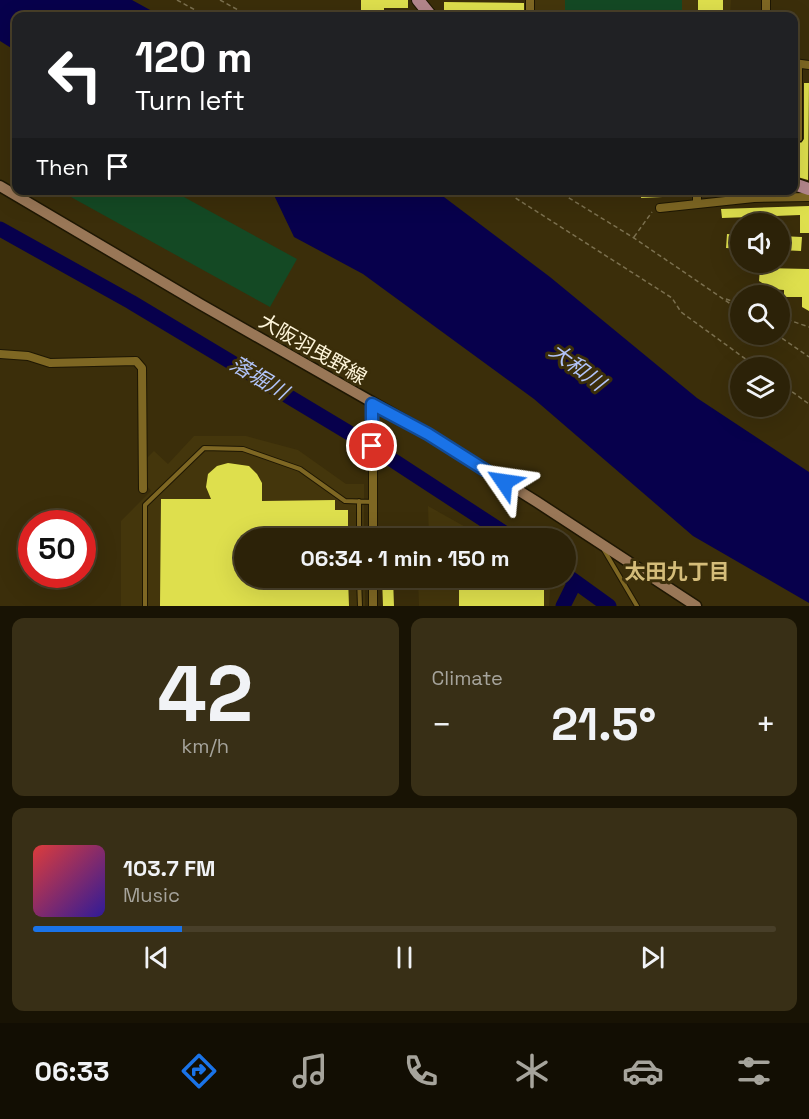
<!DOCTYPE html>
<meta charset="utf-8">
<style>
:root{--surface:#2c2208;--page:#382f16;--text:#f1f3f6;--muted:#a6a49c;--line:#483f29;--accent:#1a73e8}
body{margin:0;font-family:"Space Grotesk","Noto Sans JP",sans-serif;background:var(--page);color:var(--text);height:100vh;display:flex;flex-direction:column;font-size:22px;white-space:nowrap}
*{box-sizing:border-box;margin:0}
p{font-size:20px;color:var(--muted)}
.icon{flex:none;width:33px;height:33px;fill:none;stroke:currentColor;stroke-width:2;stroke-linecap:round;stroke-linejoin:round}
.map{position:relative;height:606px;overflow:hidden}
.sheet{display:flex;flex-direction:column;gap:12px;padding:12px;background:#181304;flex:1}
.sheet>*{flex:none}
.guide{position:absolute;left:12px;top:12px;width:786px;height:183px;border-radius:12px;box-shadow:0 6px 24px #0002,0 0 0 2px var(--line);background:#202124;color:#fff;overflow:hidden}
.controls{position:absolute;left:730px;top:213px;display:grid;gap:12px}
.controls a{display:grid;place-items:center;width:60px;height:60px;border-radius:50%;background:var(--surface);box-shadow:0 6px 24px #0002,0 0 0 2px var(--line);font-size:30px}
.speed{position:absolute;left:18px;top:510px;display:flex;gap:12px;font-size:30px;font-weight:700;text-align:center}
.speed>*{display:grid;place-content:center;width:78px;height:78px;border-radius:50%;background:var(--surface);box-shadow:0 6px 24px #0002,0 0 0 2px var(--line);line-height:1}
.speed .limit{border:9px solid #d22;background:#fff;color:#111}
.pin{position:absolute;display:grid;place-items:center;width:51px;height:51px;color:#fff;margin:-26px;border:3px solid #fff;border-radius:50%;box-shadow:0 2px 6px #0007}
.me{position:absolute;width:66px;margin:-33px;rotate:302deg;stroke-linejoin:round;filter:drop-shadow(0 0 4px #0008)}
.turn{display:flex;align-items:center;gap:21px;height:126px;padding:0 24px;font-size:27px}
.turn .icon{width:78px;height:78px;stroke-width:2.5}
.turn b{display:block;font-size:42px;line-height:51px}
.then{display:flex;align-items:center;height:57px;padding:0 24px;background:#0003;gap:12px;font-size:22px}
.big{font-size:45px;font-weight:600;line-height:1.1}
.sheet .card{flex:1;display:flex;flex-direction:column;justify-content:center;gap:9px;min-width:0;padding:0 21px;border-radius:12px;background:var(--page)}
.sheet .dial{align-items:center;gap:0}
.dial b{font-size:78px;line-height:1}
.song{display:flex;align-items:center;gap:18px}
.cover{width:72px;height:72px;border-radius:9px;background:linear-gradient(135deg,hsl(0 70% 55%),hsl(250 70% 35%))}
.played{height:6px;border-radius:3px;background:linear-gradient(90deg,var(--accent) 20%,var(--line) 20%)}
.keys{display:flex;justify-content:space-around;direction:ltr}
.heat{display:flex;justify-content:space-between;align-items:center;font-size:33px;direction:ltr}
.sheet .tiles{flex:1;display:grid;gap:12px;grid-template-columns:1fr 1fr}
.card:last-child{grid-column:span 2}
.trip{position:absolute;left:234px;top:528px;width:342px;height:60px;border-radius:30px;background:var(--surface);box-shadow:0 6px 24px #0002,0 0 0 2px var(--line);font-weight:600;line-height:60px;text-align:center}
.menu{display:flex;height:96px;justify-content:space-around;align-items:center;background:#120e03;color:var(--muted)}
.menu .icon{width:42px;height:42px}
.menu .active{color:var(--accent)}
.menu b{font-size:27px;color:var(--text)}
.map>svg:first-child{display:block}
.built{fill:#44360c}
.green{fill:#144924}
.water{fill:#07004c}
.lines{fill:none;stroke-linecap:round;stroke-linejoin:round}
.river{stroke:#07004c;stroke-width:15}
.building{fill:#dedf4d}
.lane-casing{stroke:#1e1703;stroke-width:6}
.street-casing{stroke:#1e1703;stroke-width:10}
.secondary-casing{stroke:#1e1703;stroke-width:13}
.primary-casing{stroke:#1e1703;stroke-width:14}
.path{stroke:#7b704f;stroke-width:1.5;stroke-dasharray:4.5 3;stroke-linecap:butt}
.lane{stroke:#7e6723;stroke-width:4}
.street{stroke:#7e6723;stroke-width:8}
.secondary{stroke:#997757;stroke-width:10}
.primary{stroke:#b3868b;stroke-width:12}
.route-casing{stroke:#114b97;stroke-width:15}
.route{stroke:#1a73e8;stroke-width:10}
.labels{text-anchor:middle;stroke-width:6;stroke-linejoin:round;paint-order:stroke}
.street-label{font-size:20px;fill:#fef5da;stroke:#3b2e0a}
.water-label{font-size:21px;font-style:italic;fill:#b1c3f8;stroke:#3b2e0a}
.neighbourhood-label{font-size:21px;font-weight:bold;fill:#d4bc79;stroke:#3b2e0a}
</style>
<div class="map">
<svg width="809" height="606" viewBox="0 0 809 606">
<rect width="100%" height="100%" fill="#3b2e0a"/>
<path class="built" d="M531 0H731L730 16H531Z
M194 436H246L298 450 346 484H364V538H244V578H365V606H121V521L151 491 147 486 146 459 154 451 168 464Z
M428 506 485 538H429Z
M418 578H551L549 606H419Z"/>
<path class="green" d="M565 0H682V16H565Z
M60 191H173L297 259 270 307Z"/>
<path class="water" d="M0 0H132L161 16H16V51L0 41Z
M272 191H436L550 277 697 398 809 472V603L693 536 534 399 363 274 294 237Z"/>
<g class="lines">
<path class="river" d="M0 229 131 302 371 446 512 538
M566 575 609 606
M563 606 575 582"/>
</g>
<path class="building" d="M361 0H408V8H384V12H361Z
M698 0H723V11H698Z
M444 2 524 3V16H444Z
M794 83H796V139L801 143 804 139V83H809L808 180 794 176Z
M642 190H684V196L641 198Z
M809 206V233H800V215L722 218 721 209Z
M727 234 741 235V249L726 248Z
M780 236 802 237 801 251 780 250Z
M760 268 809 269V311L802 307V297H784V290L772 289 759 281Z
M228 463 249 466 257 474 262 483V501L335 500V510H348V538H244V578H348L349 606H160L161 499H211L206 487 208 474 217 466Z
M382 578H393L394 606H383Z
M459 578H529L544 585V606H459Z"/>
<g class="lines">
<g class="lane-casing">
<path id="lane" d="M800 64V139
M359 501V538
M604 550 637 606
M359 578 360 606
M145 606V505L204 448 243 449 300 469 345 501 373 502"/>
</g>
<g class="street-casing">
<path id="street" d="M530 0V16
M766 16V0
M794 63 809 65
M697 204V190
M660 208 754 198 809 197
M0 354 28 356 50 363 136 361 142 368 143 489
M373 404V538
M373 578V606"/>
</g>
<g class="secondary-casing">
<path id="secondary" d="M0 186 200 304 428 434 537 502 696 606"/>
</g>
<g class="primary-casing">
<path id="primary" d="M418 0 431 16
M794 184 809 189"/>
</g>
<path class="path" d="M177 0 206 16
M220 0 249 16
M503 190 672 298 681 312 758 368
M556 190 634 238 741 311
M634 237 652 212
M726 299 741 304
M780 317 809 327
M776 334 809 357
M780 383 809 404"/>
<use href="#lane" class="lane"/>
<use href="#street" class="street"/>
<use href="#secondary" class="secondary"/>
<use href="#primary" class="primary"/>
</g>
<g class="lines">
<g class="route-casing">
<path id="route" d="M372 446V404L428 434 504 482"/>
</g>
<use href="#route" class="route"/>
</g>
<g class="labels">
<g class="street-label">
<text transform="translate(313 349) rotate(30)" y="7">大阪羽曳野線</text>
</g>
<g class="water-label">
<text transform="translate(577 367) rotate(37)" y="7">大和川</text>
<text transform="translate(259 378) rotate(31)" y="7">落堀川</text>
</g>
<g class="neighbourhood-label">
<text x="677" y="579">太田九丁目</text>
</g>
</g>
</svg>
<div class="controls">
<a><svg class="icon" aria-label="sound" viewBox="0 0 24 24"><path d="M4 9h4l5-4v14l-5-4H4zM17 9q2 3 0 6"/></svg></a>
<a><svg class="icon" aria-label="search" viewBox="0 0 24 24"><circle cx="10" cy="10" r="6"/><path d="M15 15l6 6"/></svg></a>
<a><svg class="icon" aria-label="layers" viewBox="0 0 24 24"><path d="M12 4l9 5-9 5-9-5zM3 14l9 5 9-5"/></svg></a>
</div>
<div class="speed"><div class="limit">50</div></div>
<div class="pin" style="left:372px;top:446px;background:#d93025"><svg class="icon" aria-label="arrive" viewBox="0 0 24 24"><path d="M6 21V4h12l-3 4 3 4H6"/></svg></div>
<svg class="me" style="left:504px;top:482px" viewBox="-20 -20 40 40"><path d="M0-17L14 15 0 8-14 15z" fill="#1a73e8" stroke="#fff" stroke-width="4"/></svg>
<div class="trip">06:34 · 1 min · 150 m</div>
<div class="guide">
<div class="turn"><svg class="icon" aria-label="left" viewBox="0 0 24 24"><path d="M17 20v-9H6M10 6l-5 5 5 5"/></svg><div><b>120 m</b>Turn left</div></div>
<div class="then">Then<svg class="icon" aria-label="arrive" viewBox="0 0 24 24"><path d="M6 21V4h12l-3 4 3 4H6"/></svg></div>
</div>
</div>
<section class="sheet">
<div class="tiles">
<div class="card dial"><b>42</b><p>km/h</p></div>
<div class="card"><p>Climate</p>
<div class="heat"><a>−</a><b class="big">21.5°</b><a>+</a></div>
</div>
<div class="card">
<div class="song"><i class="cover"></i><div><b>103.7 FM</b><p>Music</p></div></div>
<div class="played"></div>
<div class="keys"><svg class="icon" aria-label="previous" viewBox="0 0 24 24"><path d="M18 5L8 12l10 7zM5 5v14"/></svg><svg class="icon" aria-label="pause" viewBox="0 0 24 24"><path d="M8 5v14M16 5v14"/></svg><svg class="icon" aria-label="next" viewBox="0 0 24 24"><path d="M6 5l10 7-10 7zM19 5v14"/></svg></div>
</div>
</div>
</section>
<nav class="menu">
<b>06:33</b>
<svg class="icon active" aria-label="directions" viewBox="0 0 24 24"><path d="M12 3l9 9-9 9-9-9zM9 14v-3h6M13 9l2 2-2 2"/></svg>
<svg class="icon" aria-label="music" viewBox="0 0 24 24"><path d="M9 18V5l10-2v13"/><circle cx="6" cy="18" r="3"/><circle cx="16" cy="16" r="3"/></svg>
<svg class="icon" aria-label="phone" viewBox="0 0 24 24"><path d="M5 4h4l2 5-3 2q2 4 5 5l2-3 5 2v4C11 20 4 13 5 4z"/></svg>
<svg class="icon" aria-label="climate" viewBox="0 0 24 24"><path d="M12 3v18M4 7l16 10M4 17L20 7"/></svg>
<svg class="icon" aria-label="car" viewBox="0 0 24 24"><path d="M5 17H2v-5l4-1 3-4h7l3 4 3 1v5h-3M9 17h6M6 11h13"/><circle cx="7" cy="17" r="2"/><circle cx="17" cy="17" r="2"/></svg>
<svg class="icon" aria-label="filters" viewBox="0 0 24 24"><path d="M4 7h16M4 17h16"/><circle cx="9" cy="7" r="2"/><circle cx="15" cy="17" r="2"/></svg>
</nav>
